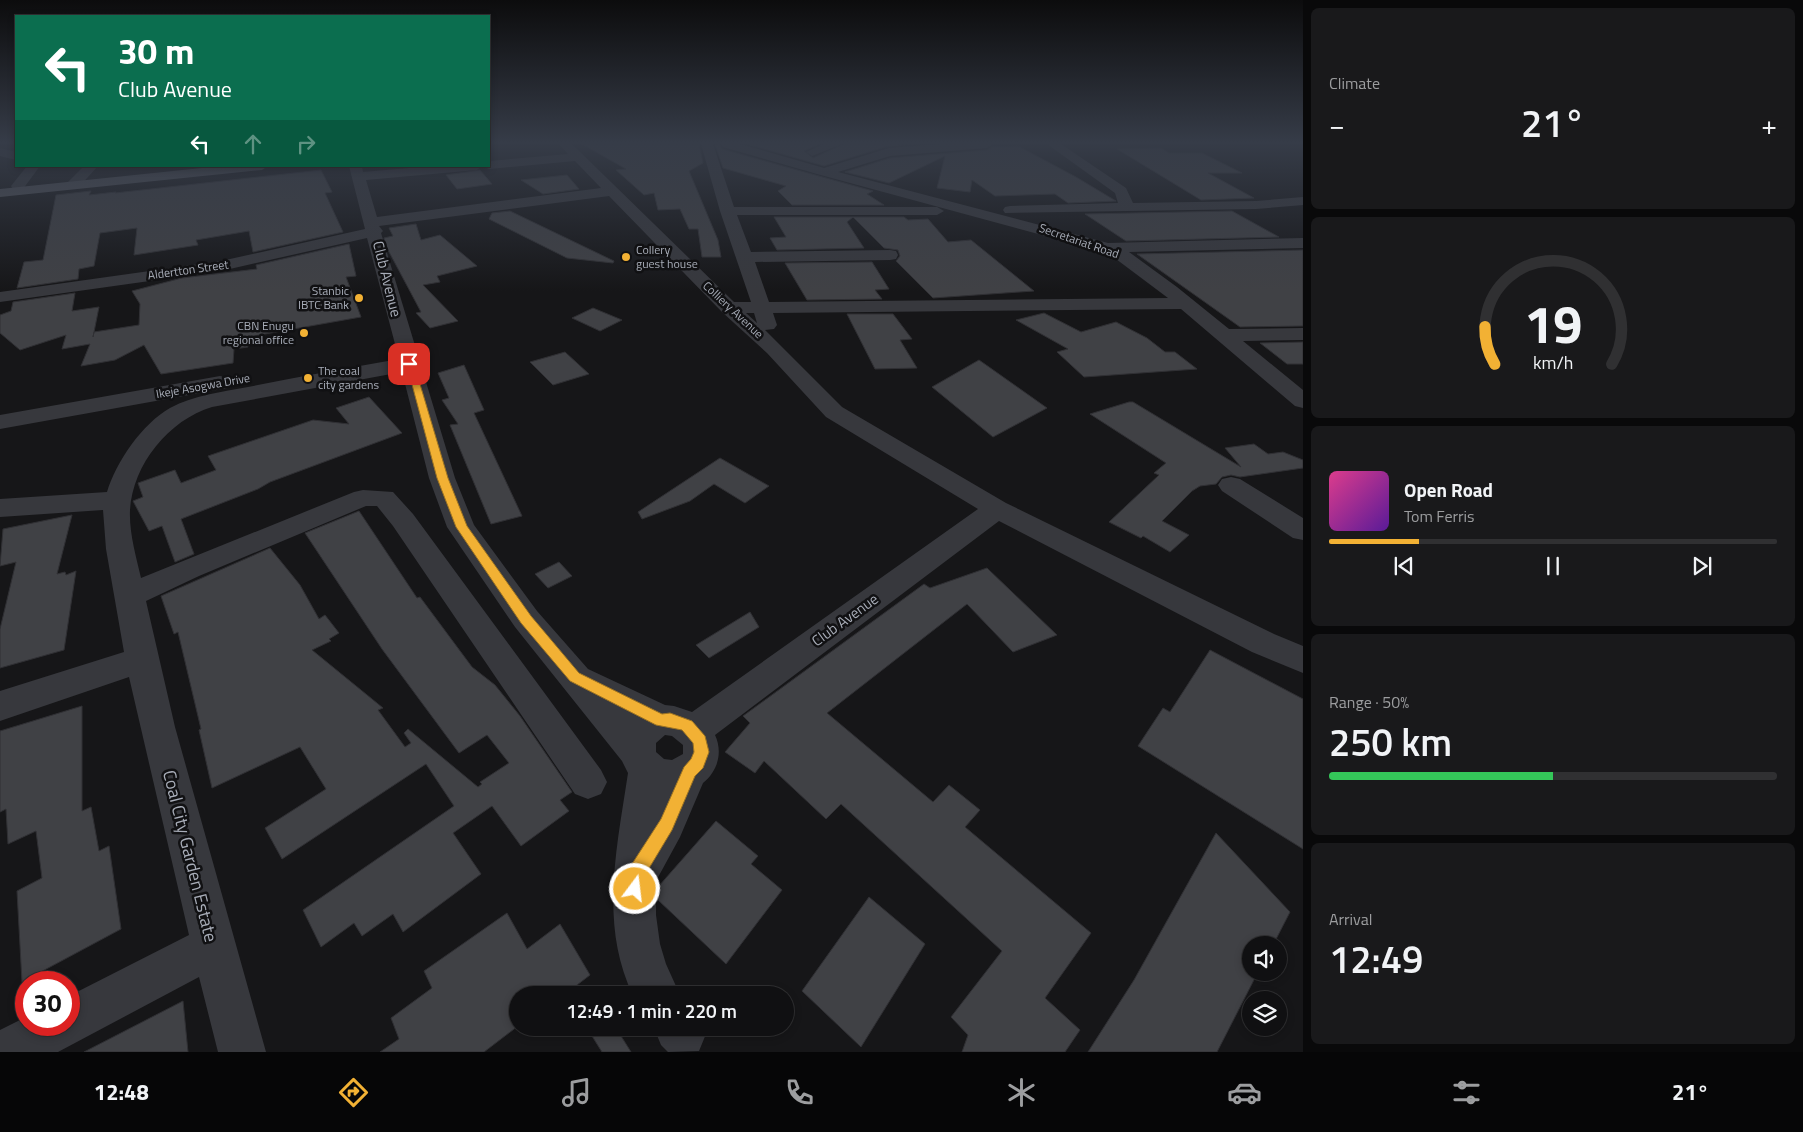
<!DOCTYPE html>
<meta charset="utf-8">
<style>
:root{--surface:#101012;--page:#19191b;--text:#f1f3f6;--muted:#9c9d9f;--line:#303032;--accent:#f2b134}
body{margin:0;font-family:"Titillium Web",sans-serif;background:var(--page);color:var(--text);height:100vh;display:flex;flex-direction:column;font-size:19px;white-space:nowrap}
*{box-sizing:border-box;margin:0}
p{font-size:16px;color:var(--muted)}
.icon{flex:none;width:28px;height:28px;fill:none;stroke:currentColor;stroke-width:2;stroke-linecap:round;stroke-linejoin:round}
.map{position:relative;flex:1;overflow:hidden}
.panel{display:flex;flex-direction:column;gap:8px;padding:8px;background:#09090a;width:500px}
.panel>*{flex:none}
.guide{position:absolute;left:15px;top:15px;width:475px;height:152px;border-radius:0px;box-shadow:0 2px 8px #0003,0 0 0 1px var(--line);background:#0b6e4f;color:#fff;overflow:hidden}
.tools{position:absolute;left:1242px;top:936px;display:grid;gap:10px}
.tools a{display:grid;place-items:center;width:45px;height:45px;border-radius:50%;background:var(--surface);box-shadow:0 2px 8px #0003,0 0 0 1px var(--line);font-size:25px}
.speed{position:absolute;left:15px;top:971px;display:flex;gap:10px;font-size:25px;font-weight:700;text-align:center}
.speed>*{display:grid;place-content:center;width:65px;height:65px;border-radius:50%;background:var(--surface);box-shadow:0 2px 8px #0003,0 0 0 1px var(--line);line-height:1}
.speed .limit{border:8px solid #d22;background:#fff;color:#111}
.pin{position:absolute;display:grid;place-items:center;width:42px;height:42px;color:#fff;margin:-21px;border-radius:10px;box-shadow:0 2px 8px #0006}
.me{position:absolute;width:55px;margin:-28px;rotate:15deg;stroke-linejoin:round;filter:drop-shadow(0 0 4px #0008)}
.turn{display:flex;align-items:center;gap:18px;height:105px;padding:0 20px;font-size:22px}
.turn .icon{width:65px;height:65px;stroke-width:2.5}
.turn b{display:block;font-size:35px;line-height:42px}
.lanes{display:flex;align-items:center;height:48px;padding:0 20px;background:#0003;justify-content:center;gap:25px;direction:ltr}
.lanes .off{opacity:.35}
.big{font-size:38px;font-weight:600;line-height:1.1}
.panel .widget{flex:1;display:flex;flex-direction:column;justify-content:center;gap:8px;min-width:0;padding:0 18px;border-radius:8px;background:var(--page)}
.panel .dial{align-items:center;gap:0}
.dial svg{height:130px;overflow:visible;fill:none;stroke:var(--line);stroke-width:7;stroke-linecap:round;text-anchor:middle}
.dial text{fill:var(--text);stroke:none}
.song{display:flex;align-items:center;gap:15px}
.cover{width:60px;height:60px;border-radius:8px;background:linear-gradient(135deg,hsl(330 70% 55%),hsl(270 70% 35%))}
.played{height:5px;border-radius:2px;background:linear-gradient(90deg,var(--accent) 20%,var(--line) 20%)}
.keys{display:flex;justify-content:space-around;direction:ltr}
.heat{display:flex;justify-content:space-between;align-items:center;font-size:28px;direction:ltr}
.charge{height:8px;border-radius:4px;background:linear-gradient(90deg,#34c759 50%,var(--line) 0)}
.trip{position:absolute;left:509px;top:986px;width:285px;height:50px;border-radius:25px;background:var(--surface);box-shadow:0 2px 8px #0003,0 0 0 1px var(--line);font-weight:600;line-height:50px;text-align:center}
.tab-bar{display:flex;height:80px;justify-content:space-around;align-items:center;background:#060607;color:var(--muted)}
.tab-bar .icon{width:35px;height:35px}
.tab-bar .current{color:var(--accent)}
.tab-bar b{font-size:22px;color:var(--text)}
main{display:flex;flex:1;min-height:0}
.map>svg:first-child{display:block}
.building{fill:#404145;stroke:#303034}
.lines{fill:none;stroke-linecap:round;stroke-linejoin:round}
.minor{fill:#37383d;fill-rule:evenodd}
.major{fill:#53555c;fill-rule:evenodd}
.route{fill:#f2b134;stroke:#9d7322}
.poi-dot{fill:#f2b134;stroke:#111113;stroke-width:2}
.labels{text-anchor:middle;stroke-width:5;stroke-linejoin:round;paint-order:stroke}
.far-street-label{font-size:12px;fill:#a8adb8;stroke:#111113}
.far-poi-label{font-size:12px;fill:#a8adb8;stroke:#111113;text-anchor:start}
.street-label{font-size:15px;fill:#a8adb8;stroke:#111113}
.near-street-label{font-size:18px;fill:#a8adb8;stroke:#111113}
</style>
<main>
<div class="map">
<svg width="1303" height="1052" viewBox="0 0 1303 1052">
<rect width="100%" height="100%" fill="#161618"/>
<path class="building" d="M582 144H699L703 163 689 171 718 240 721 257H702L698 229H689L680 209 658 210 654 193 644 195 616 170 626 169Z
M715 144H719L722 149 873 191 867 194 884 205H792L778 191 786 186 723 168Z
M747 144H819L804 151 813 158 844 144H914L888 146 824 166Z
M1018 146 1076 177 1116 201 1068 203 1055 194 995 196 972 180 970 192 937 188 945 156 889 183 845 172 890 158 987 150 992 147Z
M1161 148 1169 153H1202L1242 173H1208L1254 198 1201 200 1117 149Z
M321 170 332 192 325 193 343 232 253 252 249 231 196 240 198 245 134 255 137 228 100 233 94 266 79 269 78 279 17 288 24 262 43 260 56 195 91 191 89 195 116 192 115 193Z
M480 170 492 184 457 189 446 175Z
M567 175 579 189 543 194 521 180Z
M510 211 614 261 613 263 567 258 489 219 492 213Z
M1232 211 1279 237 1126 241 1085 214Z
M774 217H904L908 220 928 219 948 242 971 240 1034 291 933 298 896 261 900 256 898 250 884 248 853 217 847 222 864 248 777 250 770 238 786 237Z
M416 224 421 240 440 235 477 266 437 276 440 282 423 285 458 321 430 328 416 313 421 312 388 250 384 238 393 236 389 228Z
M349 244 356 276 346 277 361 317 248 337V347L234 349 233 363 161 374 144 345 115 360 81 366 90 344 62 349 66 335 20 350 0 333V315L11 311 13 302 75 293 72 311 99 307 93 337 94 332 139 325 140 304 132 291 182 278 257 269 256 265Z
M1303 250V326L1240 327 1137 254Z
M872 262 889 289 875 290 882 299 807 300 785 263Z
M593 308 622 320 600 331 572 318Z
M1044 313 1081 332 1116 322 1147 338 1165 352H1175L1197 369 1084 377 1057 352 1068 349 1016 320Z
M847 314H893L912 339 900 340 917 368 875 369Z
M1303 342V364H1287L1260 343Z
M565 352 589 374 553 385 530 362Z
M979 360 989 367 1047 408 993 437 932 387Z
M464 365 484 410 474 413 522 516 491 524 450 425 458 424 442 400 449 398 438 373Z
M369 397 402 433 270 482 258 489 181 519 194 554 175 562 162 526 149 531 133 501 143 497 138 483 175 470 181 483 216 470 208 456 313 420 349 424 336 408Z
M1129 402H1133L1241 467 1225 448 1254 444 1268 454 1283 452 1303 460V468L1240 477 1231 475 1222 477 1216 484 1200 486 1192 491 1162 521 1189 535 1170 552 1143 536 1141 538 1109 522 1159 475 1154 473 1166 463 1090 414Z
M720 458 769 486 745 503 714 484 690 501 642 519 638 512Z
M359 511 417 598 420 597 472 667 495 685 520 716 572 792 560 800 569 811 521 846 492 806 453 833 481 874 403 932 393 914 362 936 354 923 321 947 303 910 454 806 426 764 282 859 265 828 326 789 300 747 212 788 199 730 201 729 178 632 174 634 161 596 270 548 300 585 319 619 325 615 339 633 329 639 331 641 312 650 383 708 378 710 405 747 411 743 404 733 408 729 478 787 482 784 480 782 509 763 487 735 459 753 382 649 305 533Z
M72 515 57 574 65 572 66 575 76 571 64 650 0 668V629L16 562 0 566 3 529Z
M559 562 572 576 548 588 535 574Z
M987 568 1057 635 1013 652 967 604 827 713 933 802 949 785 980 810 965 827 1091 933 1045 998 1080 1030 1065 1052H962L968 1035 951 1017 1002 951 841 804 826 819 764 761 755 773 725 752 750 723 743 716 924 584 930 588Z
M750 612 759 627 709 658 696 645Z
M1210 650 1303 699V849L1138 746 1163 708 1170 712Z
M82 706V811L91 807 99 851 109 846 121 929 22 982 17 891 42 878 36 831 8 844 6 809 0 812V731Z
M716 821 758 856 751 864 782 890 726 964 658 900V887Z
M1216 833 1290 912 1273 945H1251V972H1258L1217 1052H1088L1134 980Z
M869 897 925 944 861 1047 802 991Z
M507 913 527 949 560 924 590 975 564 995H518V1026L484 1052H380L399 1039 391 1018 432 988 424 971Z
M183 1001 188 1052H84Z
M587 1028H616L631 1052H602Z"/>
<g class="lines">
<path class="minor" d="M559 144H572L734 302H751L720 211 701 144H713L734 207H937L944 211 937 215H737L751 252 890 250 896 251 898 255 896 259 890 260 755 262 769 302 1168 298 1116 259 1101 251 817 174 723 147 721 144H740L824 168 889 148 940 144H993L987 148 890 156 838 172 1108 243 1303 238V248L1129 252 1177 287 1229 329 1303 328V340L1243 341 1303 390V408L1295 406 1181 309 773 313 777 325 774 329 765 330 842 407 1006 503 1274 634 1303 646V673L1252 652 999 521 715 735C723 752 718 771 703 783L680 837 656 881V915L660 944 666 964 680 995H633C599 925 617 847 628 773L622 761 515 627 447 527 429 478 402 372 212 407C169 420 133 464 130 510 129 533 136 556 141 578L354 492 363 490 393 492 413 514 601 770 607 782 601 794 588 799 575 794 393 526 377 506H366L199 576 146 601 175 727 266 1052H218L199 977 58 1052H0V1030L26 1017V1025H69V996L189 935 129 677 0 721V691L124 652 106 549 103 510 0 517V499L107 492C116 462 142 424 170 408 194 395 222 392 248 387 298 377 348 368 399 359L367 238 221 271 0 302V292L221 261 365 229 349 166H362L363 172 432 166H483L477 170 366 180 377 217 601 188 575 161 489 169 483 166H489V161L568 154ZM609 196 722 312 767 353 826 417 978 509 692 712 674 706 665 705 588 669 537 611 474 525 455 478 381 233 383 231 379 226ZM746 313H754L757 323ZM665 735 672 736 683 745V754L672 760 664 759 656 752V743Z
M824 144H842L812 156 806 152Z
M1047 144H1061L1126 188 1133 203 1256 201 1303 197V205L1256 209 1005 213 1003 210 1005 207 1010 206 1118 203 1115 193Z
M0 148 16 152V160L0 156Z
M27 166H40L23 189H13L11 186Z
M84 166H98L78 188H68L66 185 68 182Z
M220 376 228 378 231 383 228 388 0 429V415Z
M1231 477 1240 479 1303 518V540L1293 538 1222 491 1218 485 1222 479Z
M654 1028H703L706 1034 699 1051 668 1052 661 1045Z"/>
<path class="major" d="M221 166H268L262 170 0 197V189Z"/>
</g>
<linearGradient id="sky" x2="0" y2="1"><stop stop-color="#0c0c0d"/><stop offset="0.49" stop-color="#363c48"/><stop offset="1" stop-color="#363c48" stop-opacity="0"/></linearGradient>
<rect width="1303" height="291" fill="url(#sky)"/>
<path class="route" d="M406 362 414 364 448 478 467 526 531 616 579 673 662 714 670 713 692 721 705 736 709 752 703 768 695 776 672 830 645 875 641 895 635 898 629 895 626 889 630 867 661 819 684 767 691 759 694 752 693 743 682 730 656 725 570 681 521 623 456 527 437 478Z"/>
<g class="poi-dot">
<circle cx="626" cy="257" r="5"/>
<circle cx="359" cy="298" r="5"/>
<circle cx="304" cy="333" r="5"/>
<circle cx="308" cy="378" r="5"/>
</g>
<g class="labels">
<g class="far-street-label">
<text transform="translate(1079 241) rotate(19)" y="4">Secretariat Road</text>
<text transform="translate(188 270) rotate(-8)" y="4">Aldertton Street</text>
<text transform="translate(733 310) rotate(43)" y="4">Colliery Avenue</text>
<text transform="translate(203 386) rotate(-10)" y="4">Ikeje Asogwa Drive</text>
</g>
<g class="far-poi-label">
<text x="636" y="254">Collery<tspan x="636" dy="14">guest house</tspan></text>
<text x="349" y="295" text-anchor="end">Stanbic<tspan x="349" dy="14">IBTC Bank</tspan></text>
<text x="294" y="330" text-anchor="end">CBN Enugu<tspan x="294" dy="14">regional office</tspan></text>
<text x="318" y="375">The coal<tspan x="318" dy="14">city gardens</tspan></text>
</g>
<g class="street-label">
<text transform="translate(387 279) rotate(76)" y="5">Club Avenue</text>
<text transform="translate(845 620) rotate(-36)" y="5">Club Avenue</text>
</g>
<g class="near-street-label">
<text transform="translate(190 856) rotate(76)" y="6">Coal City Garden Estate</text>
</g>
</g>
</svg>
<div class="tools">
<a><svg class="icon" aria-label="sound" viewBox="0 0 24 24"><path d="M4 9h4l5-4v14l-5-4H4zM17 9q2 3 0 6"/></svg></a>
<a><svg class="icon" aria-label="layers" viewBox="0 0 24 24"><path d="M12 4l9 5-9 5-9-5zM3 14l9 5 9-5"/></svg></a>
</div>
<div class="speed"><div class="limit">30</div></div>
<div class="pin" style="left:409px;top:364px;background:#d93025"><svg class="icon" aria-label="arrive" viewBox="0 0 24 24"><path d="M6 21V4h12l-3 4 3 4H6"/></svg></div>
<svg class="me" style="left:635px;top:889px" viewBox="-20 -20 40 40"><circle r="17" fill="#f2b134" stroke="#fff" stroke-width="3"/><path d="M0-11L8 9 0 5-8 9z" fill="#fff"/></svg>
<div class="trip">12:49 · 1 min · 220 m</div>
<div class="guide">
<div class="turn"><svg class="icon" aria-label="left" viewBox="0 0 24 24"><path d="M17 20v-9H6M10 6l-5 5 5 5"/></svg><div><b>30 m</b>Club Avenue</div></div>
<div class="lanes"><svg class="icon" aria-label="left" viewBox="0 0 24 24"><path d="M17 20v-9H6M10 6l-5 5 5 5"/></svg><svg class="icon off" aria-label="ahead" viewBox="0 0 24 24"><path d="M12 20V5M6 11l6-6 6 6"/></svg><svg class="icon off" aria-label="right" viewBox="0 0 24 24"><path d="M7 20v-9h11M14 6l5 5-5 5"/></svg></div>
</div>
</div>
<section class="panel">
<div class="widget"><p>Climate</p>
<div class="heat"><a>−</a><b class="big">21°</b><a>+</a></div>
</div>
<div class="widget dial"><svg viewBox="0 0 100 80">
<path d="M14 69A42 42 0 1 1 86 69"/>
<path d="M14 69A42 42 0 0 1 8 46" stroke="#f2b134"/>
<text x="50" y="56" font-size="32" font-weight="700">19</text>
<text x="50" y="72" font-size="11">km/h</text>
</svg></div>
<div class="widget">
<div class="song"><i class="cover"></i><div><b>Open Road</b><p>Tom Ferris</p></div></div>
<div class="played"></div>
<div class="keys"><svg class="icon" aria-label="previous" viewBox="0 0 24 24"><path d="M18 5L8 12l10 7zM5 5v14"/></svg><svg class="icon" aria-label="pause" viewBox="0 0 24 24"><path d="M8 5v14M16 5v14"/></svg><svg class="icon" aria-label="next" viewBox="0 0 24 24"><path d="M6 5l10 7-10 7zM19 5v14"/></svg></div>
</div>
<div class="widget"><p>Range · 50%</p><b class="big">250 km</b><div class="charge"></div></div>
<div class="widget"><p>Arrival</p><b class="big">12:49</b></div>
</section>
</main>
<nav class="tab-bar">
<b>12:48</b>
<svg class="icon current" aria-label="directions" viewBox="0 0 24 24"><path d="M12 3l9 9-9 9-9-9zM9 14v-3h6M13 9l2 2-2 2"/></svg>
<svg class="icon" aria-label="music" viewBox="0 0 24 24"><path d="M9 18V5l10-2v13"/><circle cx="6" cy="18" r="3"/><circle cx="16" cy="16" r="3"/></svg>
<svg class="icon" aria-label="phone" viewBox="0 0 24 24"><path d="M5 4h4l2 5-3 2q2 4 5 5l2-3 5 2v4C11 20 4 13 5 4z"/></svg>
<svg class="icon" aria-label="climate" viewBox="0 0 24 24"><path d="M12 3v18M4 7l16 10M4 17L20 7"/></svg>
<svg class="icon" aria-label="car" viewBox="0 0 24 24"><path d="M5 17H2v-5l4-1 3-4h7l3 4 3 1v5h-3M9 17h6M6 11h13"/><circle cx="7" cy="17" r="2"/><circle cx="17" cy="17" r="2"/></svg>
<svg class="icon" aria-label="filters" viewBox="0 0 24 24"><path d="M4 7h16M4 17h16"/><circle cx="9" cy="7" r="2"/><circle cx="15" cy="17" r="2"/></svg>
<b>21°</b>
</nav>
